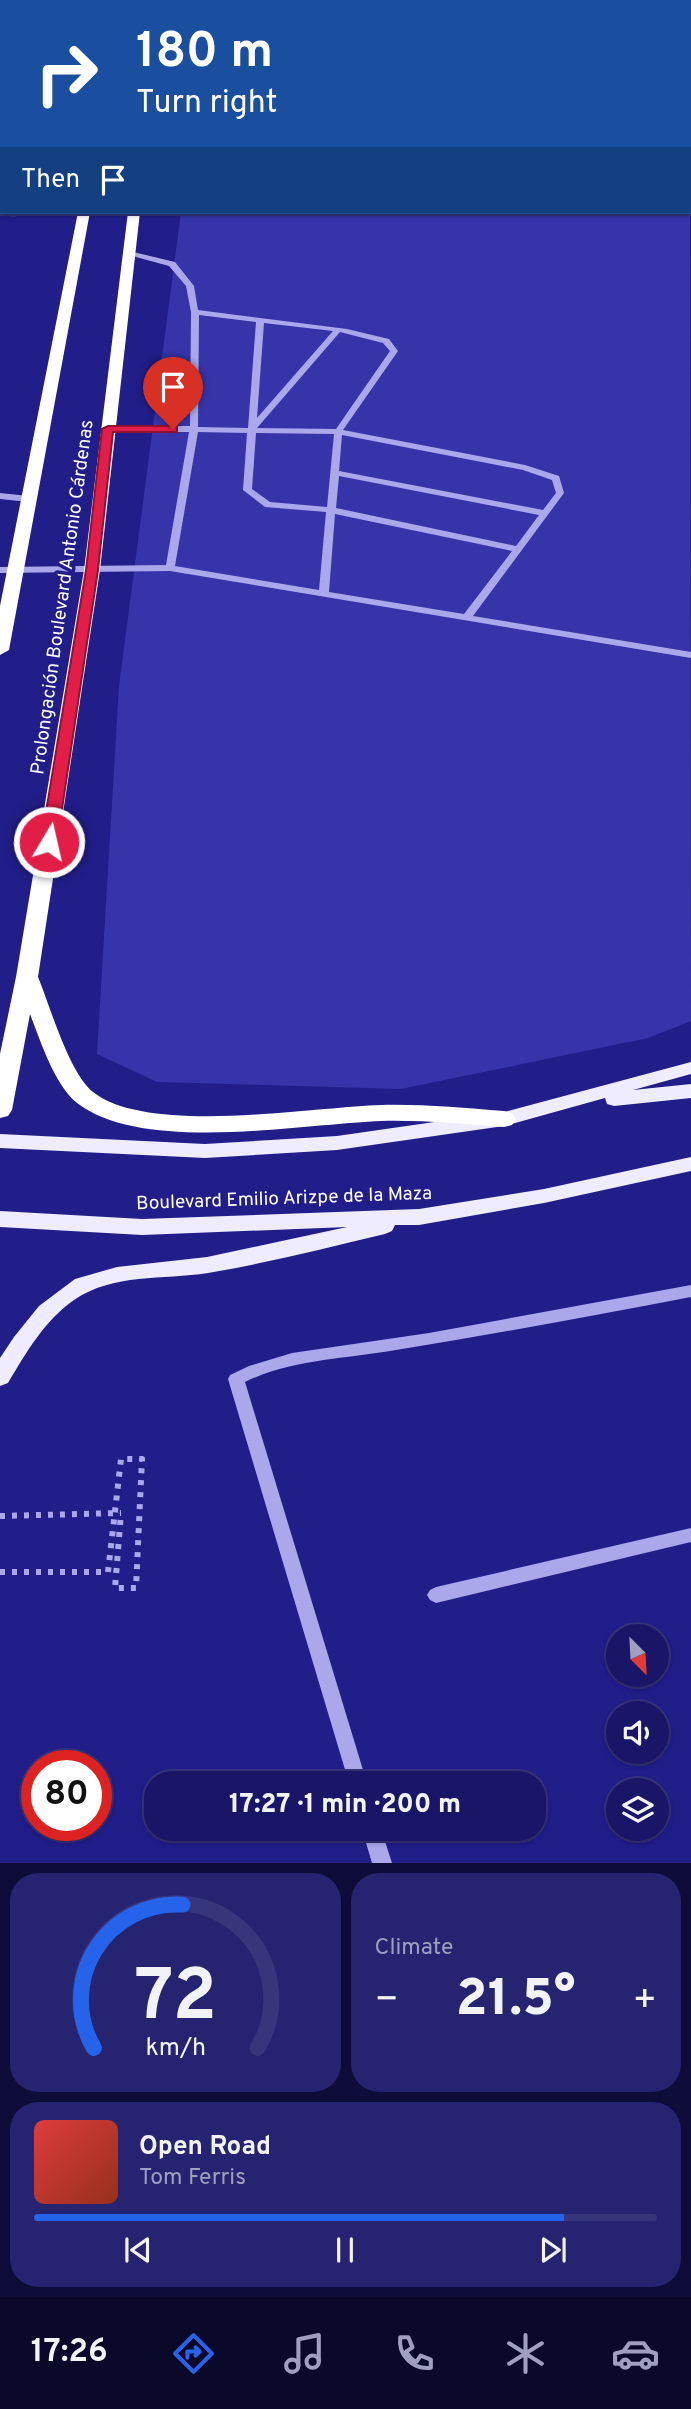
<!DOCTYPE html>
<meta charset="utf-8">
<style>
:root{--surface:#191667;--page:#262370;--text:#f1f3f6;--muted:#9f9fc0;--line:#37357b;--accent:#2563eb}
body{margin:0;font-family:Overpass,sans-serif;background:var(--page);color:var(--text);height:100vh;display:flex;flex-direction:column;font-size:26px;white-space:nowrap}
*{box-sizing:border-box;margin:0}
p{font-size:23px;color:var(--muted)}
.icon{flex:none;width:38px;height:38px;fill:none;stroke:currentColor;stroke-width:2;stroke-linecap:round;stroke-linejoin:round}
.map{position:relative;height:1863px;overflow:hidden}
.details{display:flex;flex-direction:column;gap:10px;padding:10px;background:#0e0c39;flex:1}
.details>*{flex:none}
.guide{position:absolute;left:0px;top:0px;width:691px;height:214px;box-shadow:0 2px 5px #0004,0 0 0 2px var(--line);background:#1a4fa0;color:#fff;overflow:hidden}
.needle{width:46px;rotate:156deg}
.fabs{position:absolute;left:606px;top:1624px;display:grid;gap:14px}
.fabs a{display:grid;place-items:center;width:63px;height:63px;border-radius:50%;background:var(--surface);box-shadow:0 2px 5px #0004,0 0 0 2px var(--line);font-size:35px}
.speed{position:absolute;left:21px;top:1750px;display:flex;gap:14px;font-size:35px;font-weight:700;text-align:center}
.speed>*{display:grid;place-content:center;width:91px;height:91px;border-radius:50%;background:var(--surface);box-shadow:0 2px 5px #0004,0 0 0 2px var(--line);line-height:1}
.speed .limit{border:10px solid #d22;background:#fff;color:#111}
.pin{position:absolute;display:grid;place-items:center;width:60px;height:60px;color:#fff;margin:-72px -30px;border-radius:50% 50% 50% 0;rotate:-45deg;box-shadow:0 0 7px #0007}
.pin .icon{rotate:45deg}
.me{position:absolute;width:77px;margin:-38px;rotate:9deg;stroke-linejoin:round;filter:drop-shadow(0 0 5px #0008)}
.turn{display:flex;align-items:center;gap:24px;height:147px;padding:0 21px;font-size:32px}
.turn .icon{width:91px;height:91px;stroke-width:2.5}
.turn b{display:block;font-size:49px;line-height:60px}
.then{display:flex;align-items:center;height:66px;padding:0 21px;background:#0003;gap:14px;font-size:26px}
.big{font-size:52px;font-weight:800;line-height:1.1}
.details .card{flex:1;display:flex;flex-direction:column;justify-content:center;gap:10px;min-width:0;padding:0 24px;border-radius:28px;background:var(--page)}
.details .dial{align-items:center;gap:0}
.dial svg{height:182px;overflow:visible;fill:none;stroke:var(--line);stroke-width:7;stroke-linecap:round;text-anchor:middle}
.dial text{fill:var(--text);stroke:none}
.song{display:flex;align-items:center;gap:21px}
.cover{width:84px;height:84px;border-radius:10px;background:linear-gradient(135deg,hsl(0 70% 55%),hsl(10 70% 35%))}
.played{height:7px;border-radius:4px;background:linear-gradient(90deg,var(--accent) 85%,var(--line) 85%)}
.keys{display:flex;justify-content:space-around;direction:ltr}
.heat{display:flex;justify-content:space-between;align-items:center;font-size:38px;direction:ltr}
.details .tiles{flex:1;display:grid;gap:10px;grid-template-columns:1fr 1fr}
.card:last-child{grid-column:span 2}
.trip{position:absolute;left:144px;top:1771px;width:402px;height:70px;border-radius:28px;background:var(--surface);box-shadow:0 2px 5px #0004,0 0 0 2px var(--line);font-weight:800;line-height:70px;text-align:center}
.tab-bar{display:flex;height:112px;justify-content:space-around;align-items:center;background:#0a0929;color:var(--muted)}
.tab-bar .icon{width:49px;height:49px}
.tab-bar .active{color:var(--accent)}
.tab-bar b{font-size:32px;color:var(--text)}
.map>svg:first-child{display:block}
.green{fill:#3634a8}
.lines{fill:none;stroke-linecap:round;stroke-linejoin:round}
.path{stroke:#a9a8eb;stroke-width:6;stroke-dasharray:5 7;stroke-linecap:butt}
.minor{fill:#a9a8eb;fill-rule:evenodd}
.major{fill:#eeecfe;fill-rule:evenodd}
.highway{fill:#fff;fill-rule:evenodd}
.path-bridge{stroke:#a9a8eb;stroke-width:6;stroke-dasharray:5 7;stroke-linecap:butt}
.wall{fill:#3b3996}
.building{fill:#4542af;stroke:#302e7a;stroke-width:2}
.route{fill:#e11d48;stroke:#92132f;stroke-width:2}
.labels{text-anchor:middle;stroke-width:7;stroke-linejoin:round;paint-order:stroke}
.street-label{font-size:19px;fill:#fff;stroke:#211d89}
</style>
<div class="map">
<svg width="691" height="1863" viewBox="0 0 691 1863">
<rect width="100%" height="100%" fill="#211d89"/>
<path class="green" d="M690 154 691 1021 648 1038 401 1089 157 1082 97 1054 119 686 181 212H690Z"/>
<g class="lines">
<path class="path" d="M0 1572H108L121 1459H142L136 1588H115L121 1513"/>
<path class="minor" d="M17 0H23L15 2Z
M248 0H254V2H248Z
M579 0H585V2H580Z
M2 7V11L0 12V8Z
M0 25 2 26V30L0 29Z
M2 67V72L0 73V68Z
M125 250 175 262 194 286 198 310 347 329 389 339 398 351 343 430 525 465 559 476 564 493 473 616 691 652V658L170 571 0 573V567L166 565 189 432H108L104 429 108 426H190L191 312 186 286 169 266 125 254ZM199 315 256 322 248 428 198 427ZM264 323 333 331 257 418ZM340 332 383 343 390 351 336 429 257 428ZM198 432 247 433 243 490 265 507 326 512 319 590 175 566ZM256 433 334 434 327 507 270 502 252 489ZM342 435 523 470 552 480 556 493 543 510 339 471ZM339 476 539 515 516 546 336 508ZM335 514 512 551 464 614 329 592Z
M0 493 29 496 33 499 29 502 0 499Z
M691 1285V1297C593 1316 494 1334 396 1350 345 1359 292 1359 245 1382L367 1783H349L228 1379 230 1375 249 1366 292 1353 429 1333Z
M691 1528V1542L436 1603 430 1600 427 1595 430 1590 436 1587Z
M362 1829H381L392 1863H372Z"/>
<path class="major" d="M691 1062V1074L633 1090 691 1084V1098L614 1106 607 1104 605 1098 504 1126 337 1150 205 1158 0 1148V1134L205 1144 337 1136 504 1112Z
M691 1157V1171L544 1203 419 1225H395L392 1231 385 1234C326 1248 267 1263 208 1273 163 1280 113 1273 74 1300 44 1321 26 1353 8 1383L0 1386V1358L14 1337 39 1306 75 1279 117 1267 207 1257 347 1227 142 1235 0 1227V1211L142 1219 419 1209 544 1189Z"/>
<path class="highway" d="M123 0H131V2H123Z
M171 0H179V2H171Z
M78 212H90L9 650 0 655V606Z
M128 212H140L100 570 38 977C50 1006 69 1073 93 1092 149 1136 311 1107 381 1105 422 1104 463 1108 504 1111L512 1113 516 1119 512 1125 504 1127C463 1124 422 1120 381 1121 301 1124 143 1154 77 1103 55 1086 40 1040 30 1014L12 1110 8 1116 0 1118V1054L16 977 84 570Z"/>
<path class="path-bridge" d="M0 1516 121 1513"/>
</g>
<path class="wall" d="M609 0H691V66H690V2H609Z
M0 102H2V212H19L15 217 0 215Z"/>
<path class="building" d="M314 0H507L508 2H314Z
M616 0H691V50H690V2H617Z
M0 102H2V193H0L1 178H0Z"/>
<path class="route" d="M173 426 177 427V432H113L98 570 57 842 49 846 44 845 41 842 86 570 102 429 108 426Z"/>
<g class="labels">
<g class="street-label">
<text transform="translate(61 597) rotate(-82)" y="7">Prolongación Boulevard Antonio Cárdenas</text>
<text transform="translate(284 1197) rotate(-2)" y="7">Boulevard Emilio Arizpe de la Maza</text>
</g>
</g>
</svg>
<div class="fabs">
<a><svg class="needle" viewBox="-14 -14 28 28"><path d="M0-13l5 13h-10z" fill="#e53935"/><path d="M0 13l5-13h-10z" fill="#9f9fc0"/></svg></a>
<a><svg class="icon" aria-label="sound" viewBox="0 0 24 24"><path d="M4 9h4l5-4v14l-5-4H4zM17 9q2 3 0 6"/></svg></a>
<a><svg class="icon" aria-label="layers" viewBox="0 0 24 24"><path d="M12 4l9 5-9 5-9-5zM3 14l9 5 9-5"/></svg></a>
</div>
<div class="speed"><div class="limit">80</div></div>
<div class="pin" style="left:173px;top:429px;background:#d93025"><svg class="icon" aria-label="arrive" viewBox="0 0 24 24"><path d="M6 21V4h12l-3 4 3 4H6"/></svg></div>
<svg class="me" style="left:49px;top:842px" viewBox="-20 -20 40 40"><circle r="17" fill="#e11d48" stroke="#fff" stroke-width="3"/><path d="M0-11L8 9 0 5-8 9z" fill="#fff"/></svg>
<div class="trip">17:27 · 1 min · 200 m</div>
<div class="guide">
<div class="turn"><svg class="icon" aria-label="right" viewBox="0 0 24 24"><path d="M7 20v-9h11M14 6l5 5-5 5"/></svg><div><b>180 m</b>Turn right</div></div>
<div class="then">Then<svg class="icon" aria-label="arrive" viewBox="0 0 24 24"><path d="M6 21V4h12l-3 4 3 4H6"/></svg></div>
</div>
</div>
<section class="details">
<div class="tiles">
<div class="card dial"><svg viewBox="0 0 100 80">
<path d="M14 69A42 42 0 1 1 86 69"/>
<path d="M14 69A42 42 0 0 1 53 6" stroke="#2563eb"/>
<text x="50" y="56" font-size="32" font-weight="700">72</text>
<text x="50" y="72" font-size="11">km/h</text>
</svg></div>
<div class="card"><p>Climate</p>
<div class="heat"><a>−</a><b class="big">21.5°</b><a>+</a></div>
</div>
<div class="card">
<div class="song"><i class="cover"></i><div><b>Open Road</b><p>Tom Ferris</p></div></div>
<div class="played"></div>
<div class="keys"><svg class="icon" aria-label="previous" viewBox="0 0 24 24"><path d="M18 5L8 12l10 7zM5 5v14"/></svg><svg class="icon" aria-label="pause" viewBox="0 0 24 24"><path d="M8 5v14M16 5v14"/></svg><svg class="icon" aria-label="next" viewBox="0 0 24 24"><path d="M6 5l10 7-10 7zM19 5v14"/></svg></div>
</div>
</div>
</section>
<nav class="tab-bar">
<b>17:26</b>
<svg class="icon active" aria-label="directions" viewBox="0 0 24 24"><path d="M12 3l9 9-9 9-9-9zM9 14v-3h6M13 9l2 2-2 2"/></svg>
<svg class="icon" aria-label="music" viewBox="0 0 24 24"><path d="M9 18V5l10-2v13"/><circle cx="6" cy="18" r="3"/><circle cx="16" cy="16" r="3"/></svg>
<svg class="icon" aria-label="phone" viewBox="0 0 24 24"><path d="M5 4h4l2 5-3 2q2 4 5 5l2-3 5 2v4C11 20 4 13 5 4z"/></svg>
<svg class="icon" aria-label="climate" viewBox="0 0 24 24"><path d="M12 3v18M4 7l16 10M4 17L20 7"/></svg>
<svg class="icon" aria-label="car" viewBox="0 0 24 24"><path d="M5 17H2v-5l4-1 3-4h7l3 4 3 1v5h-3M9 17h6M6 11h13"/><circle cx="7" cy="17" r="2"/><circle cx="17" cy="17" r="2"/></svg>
</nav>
